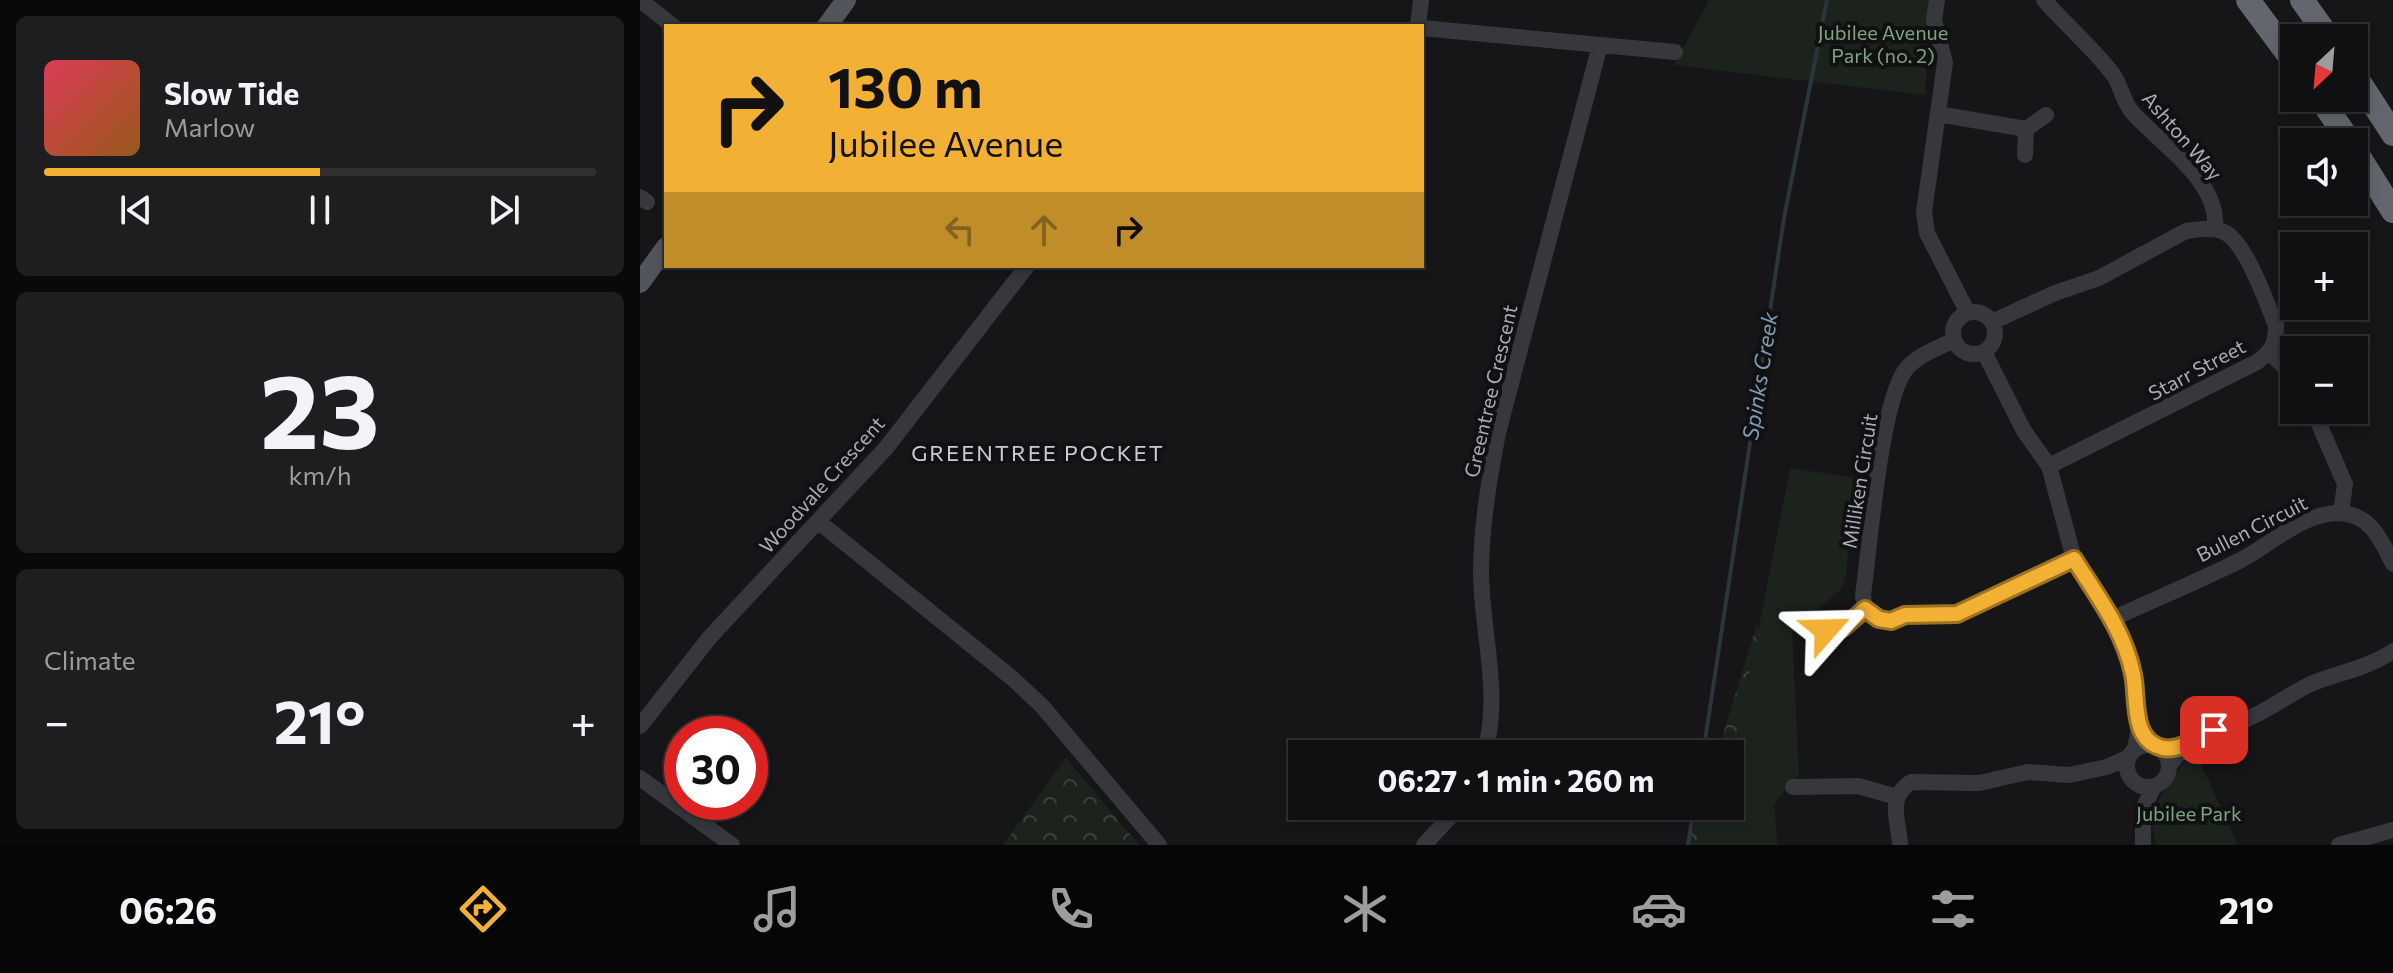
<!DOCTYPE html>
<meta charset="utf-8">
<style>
:root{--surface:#101012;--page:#1e1e20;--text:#f1f3f6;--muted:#9c9d9f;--line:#303032;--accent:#f2b134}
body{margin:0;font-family:Commissioner,sans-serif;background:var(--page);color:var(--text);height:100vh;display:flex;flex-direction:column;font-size:30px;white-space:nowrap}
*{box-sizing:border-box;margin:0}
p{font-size:26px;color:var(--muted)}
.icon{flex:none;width:44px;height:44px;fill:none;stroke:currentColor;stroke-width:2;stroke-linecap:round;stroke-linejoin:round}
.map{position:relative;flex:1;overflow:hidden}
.sheet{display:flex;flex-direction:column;gap:16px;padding:16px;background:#09090a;width:640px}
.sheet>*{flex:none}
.hud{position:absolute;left:24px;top:24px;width:760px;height:244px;border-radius:0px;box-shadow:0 4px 12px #0003,0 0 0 2px var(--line);background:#f2b134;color:#111;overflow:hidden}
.needle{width:52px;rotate:206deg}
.fabs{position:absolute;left:1640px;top:24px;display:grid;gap:16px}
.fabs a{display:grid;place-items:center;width:88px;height:88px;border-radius:0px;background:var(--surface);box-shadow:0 4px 12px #0003,0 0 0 2px var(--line);font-size:40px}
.speed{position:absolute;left:24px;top:716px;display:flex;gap:16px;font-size:40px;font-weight:700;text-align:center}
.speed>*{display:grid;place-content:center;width:104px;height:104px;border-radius:50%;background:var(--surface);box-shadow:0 4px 12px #0003,0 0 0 2px var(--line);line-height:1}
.speed .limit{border:12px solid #d22;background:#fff;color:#111}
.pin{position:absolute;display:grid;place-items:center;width:68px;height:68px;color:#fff;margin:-34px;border-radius:16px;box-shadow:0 4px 12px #0006}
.me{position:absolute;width:88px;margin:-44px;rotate:65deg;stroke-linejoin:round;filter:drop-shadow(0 0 6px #0008)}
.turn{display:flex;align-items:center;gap:28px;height:168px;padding:0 32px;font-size:36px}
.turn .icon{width:104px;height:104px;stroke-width:2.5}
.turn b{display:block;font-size:56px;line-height:68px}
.lanes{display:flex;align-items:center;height:76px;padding:0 32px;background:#0003;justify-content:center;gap:40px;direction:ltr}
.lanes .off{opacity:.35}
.big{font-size:60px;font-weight:700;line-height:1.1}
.sheet .card{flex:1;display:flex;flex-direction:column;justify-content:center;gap:12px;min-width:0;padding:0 28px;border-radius:12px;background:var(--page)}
.sheet .dial{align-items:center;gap:0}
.dial b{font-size:104px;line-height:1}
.song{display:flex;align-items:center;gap:24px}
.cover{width:96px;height:96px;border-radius:12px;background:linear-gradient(135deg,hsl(350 70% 55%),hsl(30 70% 35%))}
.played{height:8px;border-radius:4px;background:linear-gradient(90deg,var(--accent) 50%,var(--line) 50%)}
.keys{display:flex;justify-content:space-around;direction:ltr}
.heat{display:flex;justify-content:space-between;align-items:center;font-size:44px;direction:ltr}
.trip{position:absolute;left:648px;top:740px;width:456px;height:80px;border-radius:0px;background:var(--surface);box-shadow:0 4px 12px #0003,0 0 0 2px var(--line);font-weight:700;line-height:80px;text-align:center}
.tabs{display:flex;height:128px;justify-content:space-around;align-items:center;background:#060607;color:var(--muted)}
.tabs .icon{width:56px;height:56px}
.tabs .selected{color:var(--accent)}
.tabs b{font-size:36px;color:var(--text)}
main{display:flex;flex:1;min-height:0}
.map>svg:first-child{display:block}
.forest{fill:url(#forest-crowns)}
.park{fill:#1c231d}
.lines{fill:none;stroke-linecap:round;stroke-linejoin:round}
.stream{stroke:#2c353c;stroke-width:4}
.minor{stroke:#37383d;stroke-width:16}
.major{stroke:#53555c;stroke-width:20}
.highway{stroke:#63666e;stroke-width:24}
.route-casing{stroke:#9d7322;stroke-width:20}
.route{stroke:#f2b134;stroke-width:14}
.labels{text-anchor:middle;stroke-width:8;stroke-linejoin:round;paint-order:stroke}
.park-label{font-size:20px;fill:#7fa381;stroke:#111113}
.street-label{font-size:20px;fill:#a8adb8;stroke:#111113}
.water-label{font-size:22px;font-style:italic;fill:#7f9bb3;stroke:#111113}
.neighbourhood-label{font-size:22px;letter-spacing:2px;fill:#c9ccd4;stroke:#111113}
</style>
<main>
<section class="sheet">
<div class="card">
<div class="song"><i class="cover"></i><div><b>Slow Tide</b><p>Marlow</p></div></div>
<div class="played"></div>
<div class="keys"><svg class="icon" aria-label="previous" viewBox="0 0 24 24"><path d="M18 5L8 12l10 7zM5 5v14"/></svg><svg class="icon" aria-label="pause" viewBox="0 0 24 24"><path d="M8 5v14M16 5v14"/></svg><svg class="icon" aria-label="next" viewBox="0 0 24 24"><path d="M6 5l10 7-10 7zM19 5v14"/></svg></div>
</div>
<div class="card dial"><b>23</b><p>km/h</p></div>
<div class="card"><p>Climate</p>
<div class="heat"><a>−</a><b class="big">21°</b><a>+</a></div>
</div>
</section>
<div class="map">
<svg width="1753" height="845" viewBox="0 0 1753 845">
<defs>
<pattern id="forest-crowns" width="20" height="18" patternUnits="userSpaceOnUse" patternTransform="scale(2)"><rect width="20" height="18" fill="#1c231d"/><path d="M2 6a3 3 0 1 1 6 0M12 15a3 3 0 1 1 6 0" fill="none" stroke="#3a403c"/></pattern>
</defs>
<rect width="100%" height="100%" fill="#161618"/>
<path class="forest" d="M1117 624 1159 774 1134 804 1137 845H1048L1060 806H1090V754H1077Z
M426 758 499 845H363Z"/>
<path class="park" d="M1069 0H1290C1285 31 1288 63 1285 95L1034 65Z
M1150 468 1216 478 1206 575 1202 588 1152 632 1159 774 1134 804 1137 845H1078L1085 806H1090V776Z
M1554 749 1598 845H1516C1514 835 1510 822 1512 813 1512 808 1549 754 1554 749Z"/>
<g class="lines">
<path class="stream" d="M1063 754 1144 218 1187 0
M1048 845 1054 806"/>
<path class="minor" d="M0 0 33 26
M1297 0 1294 20 1305 63 1284 212 1287 233 1328 313
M1404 0C1426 25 1452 47 1472 73 1481 84 1482 100 1492 112 1520 144 1580 180 1575 229
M778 26 781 0
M782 28 1035 52
M1298 114 1386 129
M1385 155 1386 129 1406 115
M0 197 7 202
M1313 333a21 21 0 1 1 42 0a21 21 0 1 1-42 0Z
M1352 322 1415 293 1459 278 1546 231C1558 229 1572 227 1584 232 1606 242 1626 302 1636 325 1636 344 1632 351 1617 362L1409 466
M1314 340C1298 348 1278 355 1266 369 1240 403 1230 546 1223 595L1225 609 1239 619 1251 621 1265 615 1317 614 1434 559
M1344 352 1384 431 1409 466 1434 559 1485 645 1493 676 1499 727 1495 749
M1630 353 1654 376
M1673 410 1705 484 1701 513
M179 522 372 678 402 706 519 845
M1472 619C1515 599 1559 581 1601 560 1632 544 1662 513 1699 513 1731 514 1741 540 1753 564
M1186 630 1203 628 1225 609
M0 726 70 637 246 448 387 266
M1487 766a21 21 0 1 1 42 0a21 21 0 1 1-42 0Z
M844 754C862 697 842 633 841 575 841 527 849 480 858 433L960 45
M1530 765C1553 732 1572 733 1607 719 1630 710 1650 693 1673 683 1701 672 1728 668 1753 651
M0 778 92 845
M1153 787 1218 786 1257 797
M784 845 820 806
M1260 845C1259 821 1246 798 1271 782L1339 783 1388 772 1429 775 1467 767 1489 757
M1503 845V809L1514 786
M1699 845 1753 830"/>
<path class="major" d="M187 26 206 0
M0 283 26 247"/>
<path class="highway" d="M1608 0 1654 62
M1662 0 1689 38
M1714 74 1753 134
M1680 98 1710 142
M1714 149 1753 211"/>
</g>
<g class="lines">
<g class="route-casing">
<path id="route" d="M1186 630 1203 628 1225 609 1239 619 1251 621 1265 615 1317 614 1434 559C1457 596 1484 630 1493 674 1498 697 1491 735 1517 746 1536 755 1556 737 1574 730"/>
</g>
<use href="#route" class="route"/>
</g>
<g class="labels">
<g class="park-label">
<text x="1243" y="40">Jubilee Avenue<tspan x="1243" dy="23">Park (no. 2)</tspan></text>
<text x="1549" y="821">Jubilee Park</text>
</g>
<g class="street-label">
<text transform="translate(1542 136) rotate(49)" y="7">Ashton Way</text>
<text transform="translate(1557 370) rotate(-28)" y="7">Starr Street</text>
<text transform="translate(851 391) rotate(-77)" y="7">Greentree Crescent</text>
<text transform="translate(1220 481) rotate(-81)" y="7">Milliken Circuit</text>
<text transform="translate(182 485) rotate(-48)" y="7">Woodvale Crescent</text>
<text transform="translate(1612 529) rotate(-27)" y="7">Bullen Circuit</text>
</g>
<g class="water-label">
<text transform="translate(1120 376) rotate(-81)" y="8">Spinks Creek</text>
</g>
<g class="neighbourhood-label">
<text x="398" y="461">GREENTREE POCKET</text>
</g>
</g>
</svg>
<div class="fabs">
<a><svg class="needle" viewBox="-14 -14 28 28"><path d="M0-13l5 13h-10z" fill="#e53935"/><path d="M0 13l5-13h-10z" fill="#9c9d9f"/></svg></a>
<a><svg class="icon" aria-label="sound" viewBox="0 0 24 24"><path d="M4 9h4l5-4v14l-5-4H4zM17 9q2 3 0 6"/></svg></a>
<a>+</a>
<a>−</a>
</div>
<div class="speed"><div class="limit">30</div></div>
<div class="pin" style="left:1574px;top:730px;background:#d93025"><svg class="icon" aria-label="arrive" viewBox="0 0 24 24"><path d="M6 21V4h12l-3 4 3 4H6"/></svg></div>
<svg class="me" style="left:1186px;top:630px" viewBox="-20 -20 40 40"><path d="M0-17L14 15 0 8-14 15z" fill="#f2b134" stroke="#fff" stroke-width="4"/></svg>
<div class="trip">06:27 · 1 min · 260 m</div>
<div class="hud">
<div class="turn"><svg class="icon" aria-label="right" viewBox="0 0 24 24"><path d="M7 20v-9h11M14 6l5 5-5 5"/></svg><div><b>130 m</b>Jubilee Avenue</div></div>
<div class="lanes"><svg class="icon off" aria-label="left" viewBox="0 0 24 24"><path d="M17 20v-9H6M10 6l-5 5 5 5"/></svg><svg class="icon off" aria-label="ahead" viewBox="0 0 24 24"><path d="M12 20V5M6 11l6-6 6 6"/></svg><svg class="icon" aria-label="right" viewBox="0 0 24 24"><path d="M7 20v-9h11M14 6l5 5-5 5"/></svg></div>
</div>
</div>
</main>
<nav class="tabs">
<b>06:26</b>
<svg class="icon selected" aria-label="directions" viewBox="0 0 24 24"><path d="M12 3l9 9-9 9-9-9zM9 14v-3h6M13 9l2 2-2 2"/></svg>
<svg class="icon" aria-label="music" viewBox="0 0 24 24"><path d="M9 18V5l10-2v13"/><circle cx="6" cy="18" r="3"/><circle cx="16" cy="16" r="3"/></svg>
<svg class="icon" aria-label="phone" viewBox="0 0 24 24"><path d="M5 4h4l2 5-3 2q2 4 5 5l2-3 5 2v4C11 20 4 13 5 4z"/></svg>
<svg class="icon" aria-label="climate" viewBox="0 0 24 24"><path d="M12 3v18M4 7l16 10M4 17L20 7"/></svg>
<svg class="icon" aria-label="car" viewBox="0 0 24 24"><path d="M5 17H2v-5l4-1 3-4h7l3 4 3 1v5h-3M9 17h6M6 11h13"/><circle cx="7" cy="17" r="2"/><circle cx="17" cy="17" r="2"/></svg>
<svg class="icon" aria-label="filters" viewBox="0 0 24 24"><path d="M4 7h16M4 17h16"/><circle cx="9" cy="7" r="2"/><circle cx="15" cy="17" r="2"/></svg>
<b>21°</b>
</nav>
